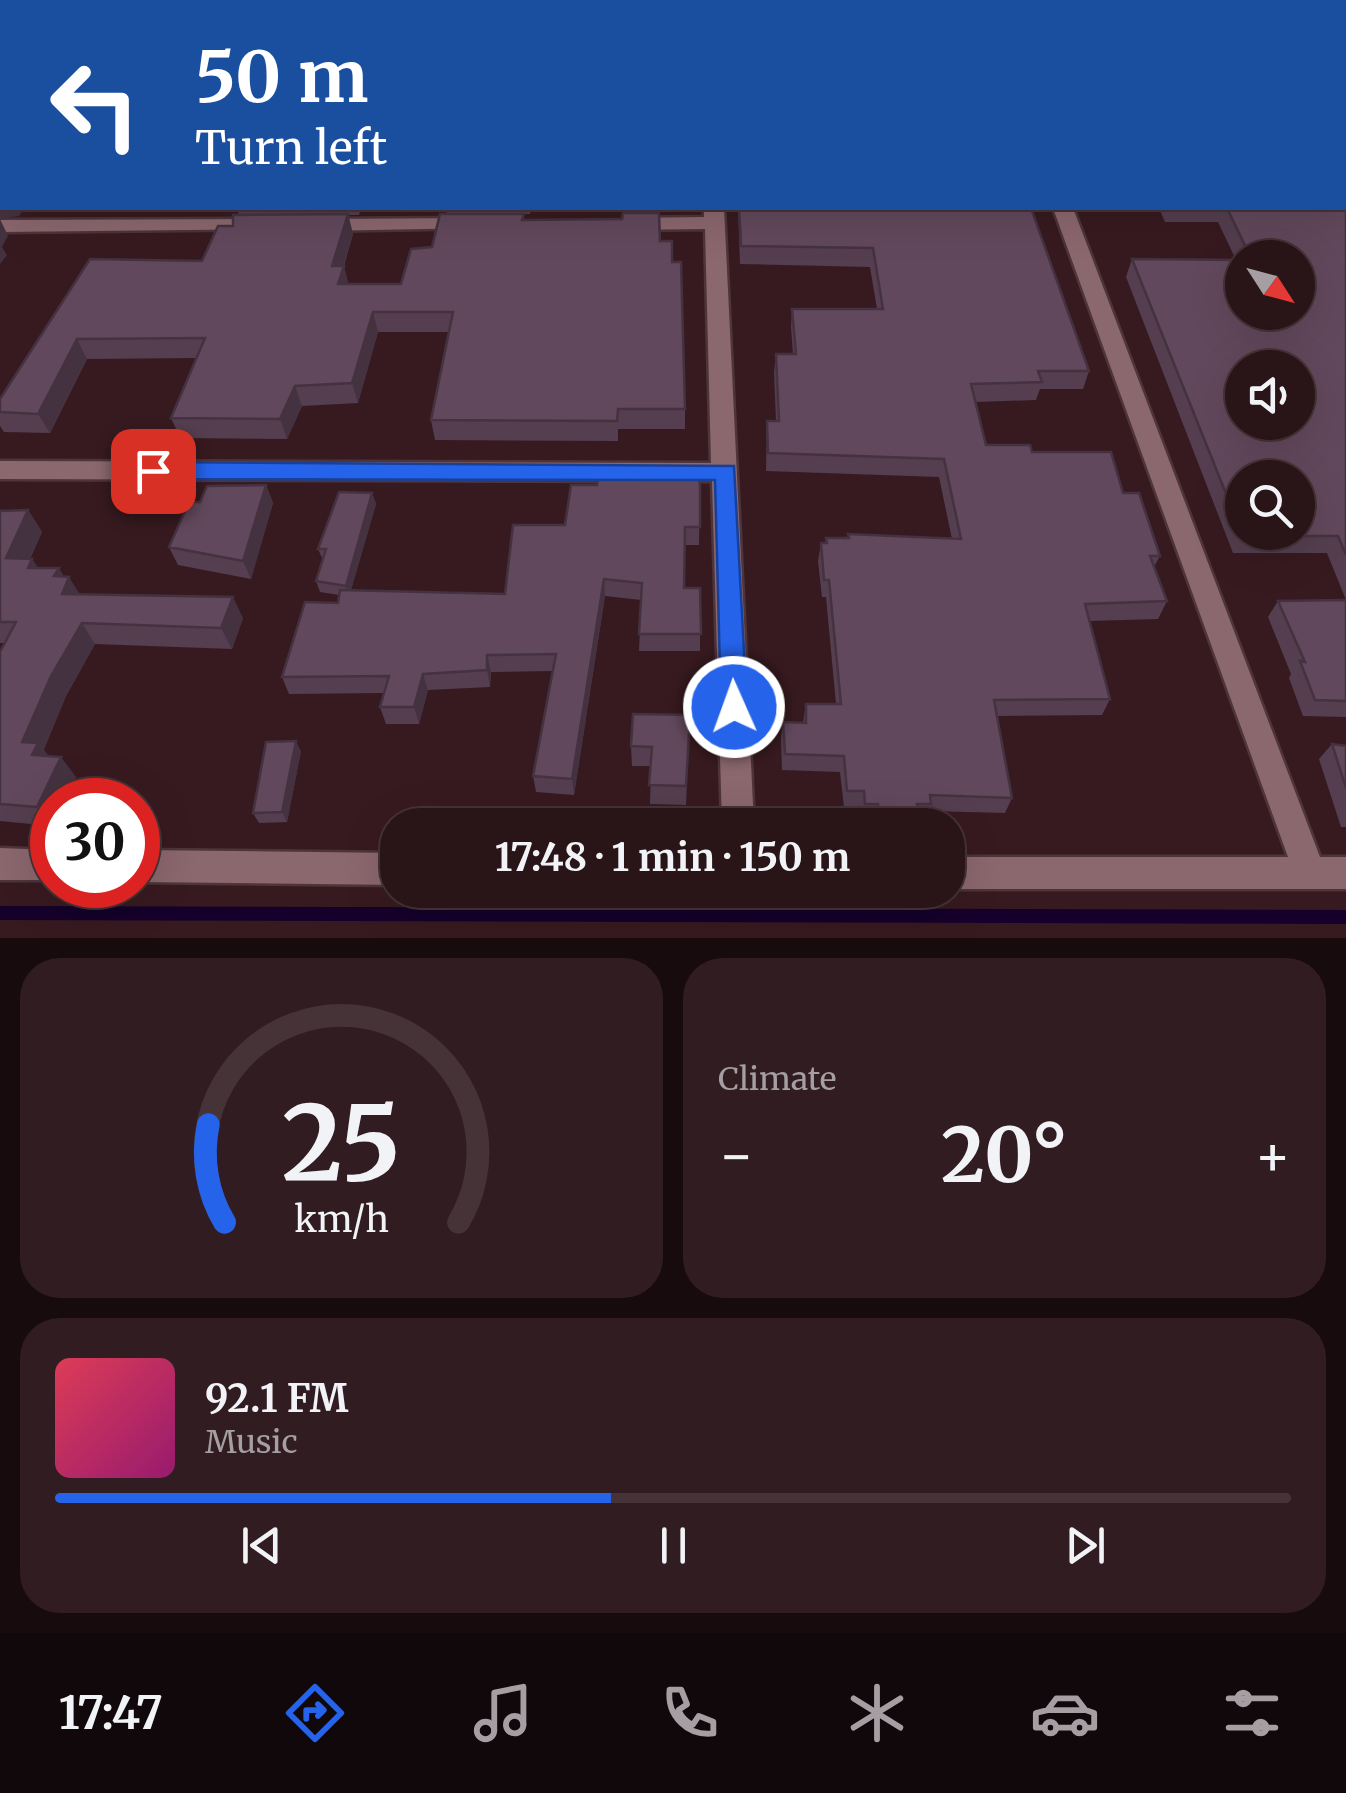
<!DOCTYPE html>
<meta charset="utf-8">
<style>
:root{--surface:#291418;--page:#311d21;--text:#f1f3f6;--muted:#a59ea2;--line:#453337;--accent:#2563eb}
body{margin:0;font-family:Merriweather,serif;background:var(--page);color:var(--text);height:100vh;display:flex;flex-direction:column;font-size:38px;white-space:nowrap}
*{box-sizing:border-box;margin:0}
p{font-size:32px;color:var(--muted)}
.icon{flex:none;width:55px;height:55px;fill:none;stroke:currentColor;stroke-width:2;stroke-linecap:round;stroke-linejoin:round}
.map{position:relative;height:938px;overflow:hidden}
.panel{display:flex;flex-direction:column;gap:20px;padding:20px;background:#170b0d;flex:1}
.panel>*{flex:none}
.top-card{position:absolute;left:0px;top:0px;width:1348px;height:210px;box-shadow:0 10px 40px #0002,0 0 0 2px var(--line);background:#1a4fa0;color:#fff;overflow:hidden}
.needle{width:65px;rotate:126deg}
.tools{position:absolute;left:1225px;top:240px;display:grid;gap:20px}
.tools a{display:grid;place-items:center;width:90px;height:90px;border-radius:50%;background:var(--surface);box-shadow:0 10px 40px #0002,0 0 0 2px var(--line);font-size:50px}
.speed{position:absolute;left:30px;top:778px;display:flex;gap:20px;font-size:50px;font-weight:700;text-align:center}
.speed>*{display:grid;place-content:center;width:130px;height:130px;border-radius:50%;background:var(--surface);box-shadow:0 10px 40px #0002,0 0 0 2px var(--line);line-height:1}
.speed .limit{border:15px solid #d22;background:#fff;color:#111}
.pin{position:absolute;display:grid;place-items:center;width:85px;height:85px;color:#fff;margin:-42px;border-radius:20px;box-shadow:0 5px 15px #0006}
.me{position:absolute;width:110px;margin:-55px;rotate:358deg;stroke-linejoin:round;filter:drop-shadow(0 0 8px #0008)}
.turn{display:flex;align-items:center;gap:35px;height:210px;padding:0 30px;font-size:45px}
.turn .icon{width:130px;height:130px;stroke-width:2.5}
.turn b{display:block;font-size:70px;line-height:85px}
.big{font-size:75px;font-weight:700;line-height:1.1}
.panel .card{flex:1;display:flex;flex-direction:column;justify-content:center;gap:15px;min-width:0;padding:0 35px;border-radius:40px;background:var(--page)}
.panel .dial{align-items:center;gap:0}
.dial svg{height:260px;overflow:visible;fill:none;stroke:var(--line);stroke-width:7;stroke-linecap:round;text-anchor:middle}
.dial text{fill:var(--text);stroke:none}
.song{display:flex;align-items:center;gap:30px}
.cover{width:120px;height:120px;border-radius:15px;background:linear-gradient(135deg,hsl(350 70% 55%),hsl(320 70% 35%))}
.played{height:10px;border-radius:5px;background:linear-gradient(90deg,var(--accent) 45%,var(--line) 45%)}
.keys{display:flex;justify-content:space-around;direction:ltr}
.heat{display:flex;justify-content:space-between;align-items:center;font-size:55px;direction:ltr}
.panel .tiles{flex:1;display:grid;gap:20px;grid-template-columns:1fr 1fr}
.card:last-child{grid-column:span 2}
.trip{position:absolute;left:380px;top:808px;width:585px;height:100px;border-radius:40px;background:var(--surface);box-shadow:0 10px 40px #0002,0 0 0 2px var(--line);font-weight:700;line-height:100px;text-align:center}
.tab-bar{display:flex;height:160px;justify-content:space-around;align-items:center;background:#10080a;color:var(--muted)}
.tab-bar .icon{width:70px;height:70px}
.tab-bar .selected{color:var(--accent)}
.tab-bar b{font-size:45px;color:var(--text)}
.map>svg:first-child{display:block}
.lines{fill:none;stroke-linecap:round;stroke-linejoin:round}
.stream{stroke:#15002b;stroke-width:14}
.minor-casing{stroke:#4d353a;stroke-width:5}
.minor{fill:#8b676e;fill-rule:evenodd}
.wall{fill:#543e4f;fill-rule:evenodd}
.shaded-wall{fill:#453240}
.building{fill:#62485c;stroke:#453240;stroke-width:2.5;fill-rule:evenodd}
.route{fill:#2563eb;stroke:#184099;stroke-width:2.5}
</style>
<div class="map">
<svg width="1346" height="938" viewBox="0 0 1346 938">
<rect width="100%" height="100%" fill="#371a20"/>
<g class="lines">
<path class="stream" d="M0 913 1346 917"/>
<g class="minor-casing">
<path id="minor" d="M700 0H716V2H700Z
M981 0H997L998 2H982Z
M1264 0H1281L1282 2H1266Z
M0 56H2V66H0Z
M1345 104H1346V116H1345Z
M704 208H724L754 825H722L712 481 0 479V461L711 463 705 229 625 230 615 224 625 218 704 217Z
M1053 208H1073L1320 857H1346V889H948V857H1288Z
M470 218 477 220V228L320 231 310 225 320 219Z
M265 219 275 225 272 229 0 232V220Z
M0 848 52 850V880H0Z
M138 850 398 853V885L138 882Z"/>
</g>
<use href="#minor" class="minor"/>
</g>
<path class="wall" d="M0 0H687V2H2V44H0Z
M1298 0H1346V69L1345 2H1300Z
M1346 148V717L1303 716 1289 678 1291 674 1268 617 1278 601 1346 600 1327 553H1233L1126 277 1132 259 1236 260 1218 222H1165L1159 208H1345ZM1242 258H1298L1242 312Z
M237 208H361L359 215H348L353 234 344 266 348 284H401L432 247 447 214 446 208H531L530 214H524V220L622 219 625 213V208H659L660 241 672 262 685 409V429H618V441L435 440 431 420 449 332H378L358 403 302 406 287 439 180 438 171 418 196 358 87 359 50 433 4 432 0 426V399L90 259 202 261 233 226 239 215Z
M738 208H1031L1089 371 1083 389H1040L1036 400 975 402 986 445 1032 452 1123 493 1160 556 1154 567 1167 601 1158 619 1089 621 1110 699 1102 715 997 716 1012 798 1005 813 929 811 926 819H915L913 825H874L873 819H861L860 807H844L840 772 782 770 781 738 783 722 803 723 806 704H836L826 597H822L818 561 821 543 848 538V534L952 539 939 477 766 471 767 421H776L774 372 776 354H793L791 327 792 309H877L870 267 740 264Z
M652 473 700 481 699 545H685L684 588H700V651H639L641 600 605 596 574 795 536 792 533 776 553 671 491 672 490 687 428 690 419 724H386L380 707 384 693 289 694 282 677 338 603 339 595 320 592 316 581 323 560 318 549 372 493 376 504 351 590 505 594 597 485Z
M266 485 273 503 251 579 178 565 169 547 200 502Z
M28 510 42 532 30 559H32L38 568H59L64 577 80 594 243 618 232 649 95 644 66 696 43 750 49 757 76 777 52 800V826L0 821V652L5 643H0V511Z
M690 715 686 805 650 804 651 766H632L631 746Z
M1332 744 1346 746V827H1341L1319 759Z
M301 751 287 822 259 823 253 813Z"/>
<path class="shaded-wall" d="M0 197H2V208H24L19 216 0 219 8 236 2 247 7 255 0 264Z
M348 214 353 234 340 277 344 266 349 286 343 304 332 266Z
M373 312 378 332 358 403 352 383Z
M77 339 87 359 50 433 38 414Z
M295 386 302 406 287 439 280 419Z
M266 485 273 503 251 579 243 561Z
M372 493 376 504 349 597 346 586Z
M28 510 42 532 20 579 6 558Z
M32 559 46 580 28 568Z
M59 568 67 582 69 577 82 598 62 594 54 576Z
M604 579 605 596 574 795 572 779Z
M233 597 243 618 232 649 221 628Z
M82 623 95 644 66 696 44 750 54 762 48 775 22 742 51 676Z
M487 655 491 672 490 687 487 670Z
M423 674 428 690 419 724 414 707Z
M296 741 301 751 287 822 282 812Z
M61 757 76 777 65 800H52V824L37 807Z"/>
<path class="building" d="M0 0H67L2 2V28H0Z
M211 0H400L399 2H210Z
M460 0H685V2H564L565 1H459Z
M734 0H950L948 2H735Z
M1051 0H1248L1250 2H1052Z
M1317 0H1346V40L1345 2H1319Z
M0 115H2V197H0Z
M1345 147 1346 148V555L1338 536H1243L1132 259 1242 260V312H1298V258H1251L1227 208H1345ZM1242 368H1298V422H1242ZM1242 478H1298V532H1242Z
M739 208H1031L1089 371H1038L1042 382 971 384 986 445H1030L1032 452H1111L1123 493H1139L1160 556H1150L1167 601 1085 604 1110 699 994 700 1012 798 930 795 931 804H917L918 810H878V804H865L864 791H847L844 756 785 754 783 722 806 723V704H841L829 580H824L821 543H827L826 538H849L848 534 961 539 944 459 768 453 767 421H779L776 354H796L792 309H883L873 248 741 246Z
M623 213H659L660 241H672V262H681L685 409H618L617 421 431 420 453 312H373L352 383 295 386 280 419 171 418 205 338 77 339 38 414 0 412V399L90 259 202 261 218 226H233V215L348 214 332 266H344L338 284H401L411 249 432 247 440 214H524L522 220 622 219Z
M599 469H652V473H681L700 481V527H685L684 588H700L701 634H639L642 583 604 579 572 779 533 776 556 654 487 655V670L423 674 414 707H380L389 676 282 677 305 602 338 603 340 590 505 594 513 525H565L571 485H597Z
M266 485 243 561 169 547 189 502H200L207 486Z
M339 492 372 493 346 586 316 581 326 549H318Z
M28 510 6 558 32 559 28 568H59L54 576 69 577 62 594 233 597 221 628 82 623 51 676 22 742 38 743 32 755 61 757 37 807 0 804V652L16 622H0V511Z
M1346 600V701L1315 700 1300 661 1305 662 1278 601Z
M633 714 690 715 686 786 649 785 652 747 631 746Z
M296 741 282 812 253 813 266 742Z
M1332 744 1346 746V788Z"/>
<path class="route" d="M153 462 734 466 747 707 743 716H725L721 707 715 480 153 479 141 471Z"/>
</svg>
<div class="tools">
<a><svg class="needle" viewBox="-14 -14 28 28"><path d="M0-13l5 13h-10z" fill="#e53935"/><path d="M0 13l5-13h-10z" fill="#a59ea2"/></svg></a>
<a><svg class="icon" aria-label="sound" viewBox="0 0 24 24"><path d="M4 9h4l5-4v14l-5-4H4zM17 9q2 3 0 6"/></svg></a>
<a><svg class="icon" aria-label="search" viewBox="0 0 24 24"><circle cx="10" cy="10" r="6"/><path d="M15 15l6 6"/></svg></a>
</div>
<div class="speed"><div class="limit">30</div></div>
<div class="pin" style="left:153px;top:471px;background:#d93025"><svg class="icon" aria-label="arrive" viewBox="0 0 24 24"><path d="M6 21V4h12l-3 4 3 4H6"/></svg></div>
<svg class="me" style="left:734px;top:707px" viewBox="-20 -20 40 40"><circle r="17" fill="#2563eb" stroke="#fff" stroke-width="3"/><path d="M0-11L8 9 0 5-8 9z" fill="#fff"/></svg>
<div class="trip">17:48 · 1 min · 150 m</div>
<div class="top-card">
<div class="turn"><svg class="icon" aria-label="left" viewBox="0 0 24 24"><path d="M17 20v-9H6M10 6l-5 5 5 5"/></svg><div><b>50 m</b>Turn left</div></div>
</div>
</div>
<section class="panel">
<div class="tiles">
<div class="card dial"><svg viewBox="0 0 100 80">
<path d="M14 69A42 42 0 1 1 86 69"/>
<path d="M14 69A42 42 0 0 1 9 39" stroke="#2563eb"/>
<text x="50" y="56" font-size="32" font-weight="700">25</text>
<text x="50" y="72" font-size="11">km/h</text>
</svg></div>
<div class="card"><p>Climate</p>
<div class="heat"><a>−</a><b class="big">20°</b><a>+</a></div>
</div>
<div class="card">
<div class="song"><i class="cover"></i><div><b>92.1 FM</b><p>Music</p></div></div>
<div class="played"></div>
<div class="keys"><svg class="icon" aria-label="previous" viewBox="0 0 24 24"><path d="M18 5L8 12l10 7zM5 5v14"/></svg><svg class="icon" aria-label="pause" viewBox="0 0 24 24"><path d="M8 5v14M16 5v14"/></svg><svg class="icon" aria-label="next" viewBox="0 0 24 24"><path d="M6 5l10 7-10 7zM19 5v14"/></svg></div>
</div>
</div>
</section>
<nav class="tab-bar">
<b>17:47</b>
<svg class="icon selected" aria-label="directions" viewBox="0 0 24 24"><path d="M12 3l9 9-9 9-9-9zM9 14v-3h6M13 9l2 2-2 2"/></svg>
<svg class="icon" aria-label="music" viewBox="0 0 24 24"><path d="M9 18V5l10-2v13"/><circle cx="6" cy="18" r="3"/><circle cx="16" cy="16" r="3"/></svg>
<svg class="icon" aria-label="phone" viewBox="0 0 24 24"><path d="M5 4h4l2 5-3 2q2 4 5 5l2-3 5 2v4C11 20 4 13 5 4z"/></svg>
<svg class="icon" aria-label="climate" viewBox="0 0 24 24"><path d="M12 3v18M4 7l16 10M4 17L20 7"/></svg>
<svg class="icon" aria-label="car" viewBox="0 0 24 24"><path d="M5 17H2v-5l4-1 3-4h7l3 4 3 1v5h-3M9 17h6M6 11h13"/><circle cx="7" cy="17" r="2"/><circle cx="17" cy="17" r="2"/></svg>
<svg class="icon" aria-label="filters" viewBox="0 0 24 24"><path d="M4 7h16M4 17h16"/><circle cx="9" cy="7" r="2"/><circle cx="15" cy="17" r="2"/></svg>
</nav>
